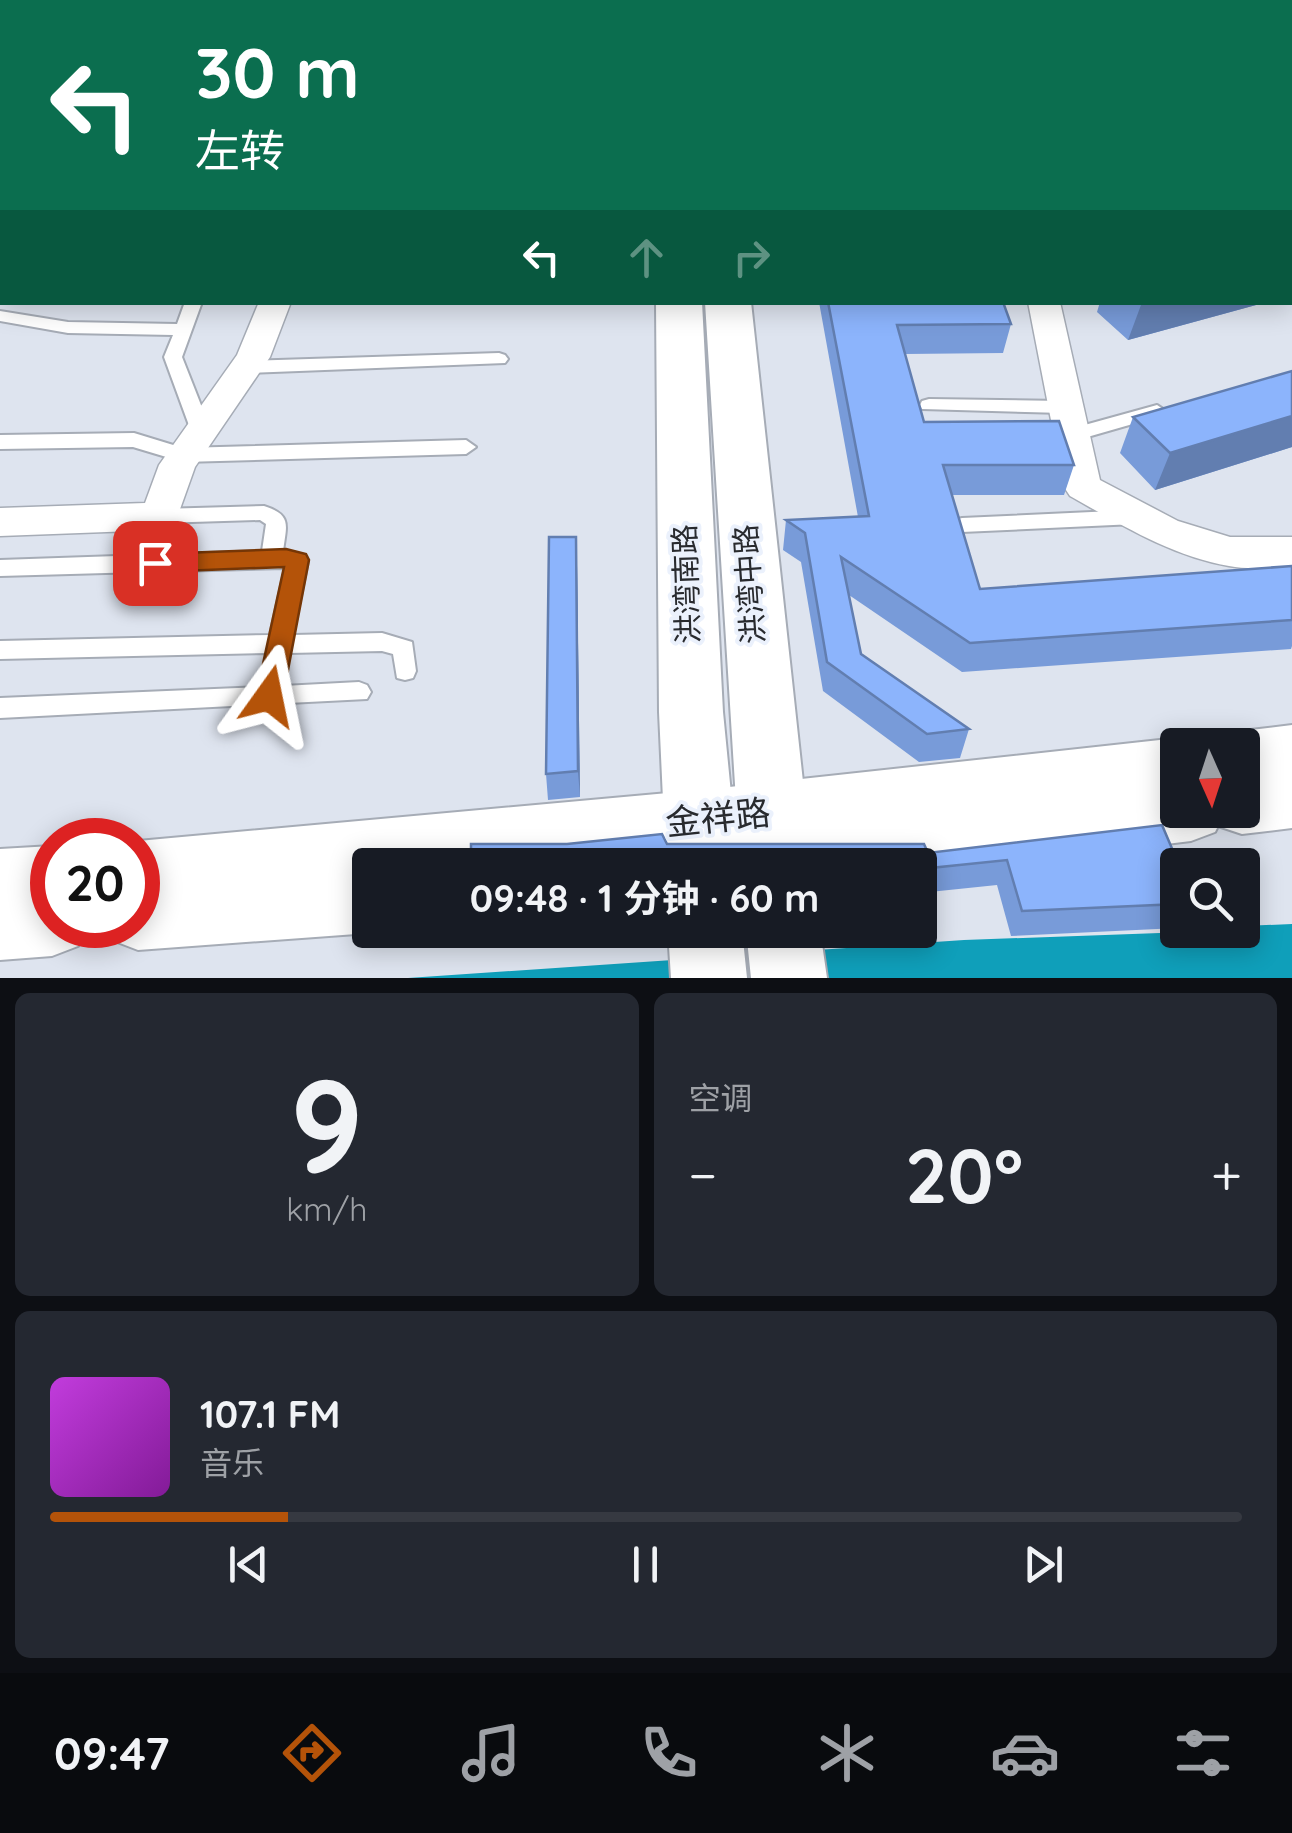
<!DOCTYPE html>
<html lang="zh">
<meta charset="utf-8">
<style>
:root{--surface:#171b24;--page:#242831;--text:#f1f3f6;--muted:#9ea1a6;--line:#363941;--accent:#b45309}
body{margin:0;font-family:Quicksand,"Noto Sans SC",sans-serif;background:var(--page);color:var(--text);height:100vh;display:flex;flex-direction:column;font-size:38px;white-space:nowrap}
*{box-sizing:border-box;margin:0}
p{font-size:32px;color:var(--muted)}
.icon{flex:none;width:55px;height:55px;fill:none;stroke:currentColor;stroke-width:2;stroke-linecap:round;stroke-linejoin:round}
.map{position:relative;height:978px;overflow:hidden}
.sheet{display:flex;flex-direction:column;gap:15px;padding:15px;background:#0d0f14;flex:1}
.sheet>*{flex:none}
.banner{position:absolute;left:0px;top:0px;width:1292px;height:305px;box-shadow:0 5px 25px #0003;background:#0b6e4f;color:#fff;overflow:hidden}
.needle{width:65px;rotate:177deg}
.buttons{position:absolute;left:1160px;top:728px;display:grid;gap:20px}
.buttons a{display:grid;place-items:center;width:100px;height:100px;border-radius:10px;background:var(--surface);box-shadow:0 5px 25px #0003;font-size:50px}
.speed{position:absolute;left:30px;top:818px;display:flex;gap:20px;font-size:50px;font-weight:700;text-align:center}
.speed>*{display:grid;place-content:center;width:130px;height:130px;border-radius:50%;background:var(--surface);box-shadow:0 5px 25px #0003;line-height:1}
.speed .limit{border:15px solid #d22;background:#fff;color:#111}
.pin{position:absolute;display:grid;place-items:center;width:85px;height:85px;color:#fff;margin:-42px;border-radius:20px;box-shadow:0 5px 15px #0006}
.me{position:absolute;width:110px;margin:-55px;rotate:12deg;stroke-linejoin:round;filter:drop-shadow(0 0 8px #0008)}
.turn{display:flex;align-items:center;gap:35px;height:210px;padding:0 30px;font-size:45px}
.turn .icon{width:130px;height:130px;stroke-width:2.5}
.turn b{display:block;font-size:70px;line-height:85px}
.lanes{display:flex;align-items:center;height:95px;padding:0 30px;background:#0003;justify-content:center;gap:50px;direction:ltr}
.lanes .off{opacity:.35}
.big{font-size:75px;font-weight:700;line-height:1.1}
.sheet .widget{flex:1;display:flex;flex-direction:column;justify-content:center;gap:15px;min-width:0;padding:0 35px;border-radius:15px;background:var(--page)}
.sheet .dial{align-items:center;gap:0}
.dial b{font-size:130px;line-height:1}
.song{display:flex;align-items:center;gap:30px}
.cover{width:120px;height:120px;border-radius:15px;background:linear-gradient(135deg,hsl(290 70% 55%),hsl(290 70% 35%))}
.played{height:10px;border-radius:5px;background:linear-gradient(90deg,var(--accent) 20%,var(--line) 20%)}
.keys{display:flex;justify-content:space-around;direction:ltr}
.heat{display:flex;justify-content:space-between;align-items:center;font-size:55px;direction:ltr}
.sheet .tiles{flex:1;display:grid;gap:15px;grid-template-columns:1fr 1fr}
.widget:last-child{grid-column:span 2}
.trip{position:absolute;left:352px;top:848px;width:585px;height:100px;border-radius:10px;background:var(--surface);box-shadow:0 5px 25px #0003;font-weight:700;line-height:100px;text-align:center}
.tab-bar{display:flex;height:160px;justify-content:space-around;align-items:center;background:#090b0e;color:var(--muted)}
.tab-bar .icon{width:70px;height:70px}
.tab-bar .selected{color:var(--accent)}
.tab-bar b{font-size:45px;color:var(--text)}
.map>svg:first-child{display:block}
.water{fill:#0f9fba}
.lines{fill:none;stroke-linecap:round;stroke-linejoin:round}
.service-casing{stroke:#a6acb6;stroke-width:4}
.minor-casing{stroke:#a6acb6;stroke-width:3}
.tertiary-casing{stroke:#a6acb6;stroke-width:3}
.secondary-casing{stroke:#a6acb6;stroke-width:4}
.primary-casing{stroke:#a6acb6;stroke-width:4}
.service{fill:#fff;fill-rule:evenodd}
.minor{fill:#fff;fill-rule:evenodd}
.tertiary{fill:#fff;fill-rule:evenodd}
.secondary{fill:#fff;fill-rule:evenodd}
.primary{fill:#fff;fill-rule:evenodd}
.wall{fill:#789bd9}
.shaded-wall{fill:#627eb0}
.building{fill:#8cb4fc;stroke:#627eb0;stroke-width:2.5}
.route{fill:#b45309;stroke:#753606;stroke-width:2.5}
.labels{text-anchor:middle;stroke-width:8;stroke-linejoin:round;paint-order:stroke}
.street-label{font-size:30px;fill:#282a2e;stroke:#ebf1fc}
.near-street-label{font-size:35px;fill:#282a2e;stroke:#ebf1fc}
</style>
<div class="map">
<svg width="1292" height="978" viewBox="0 0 1292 978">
<rect width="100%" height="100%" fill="#dee4ef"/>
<path class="water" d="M1292 924V978H408L964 940 1242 930 1243 926Z"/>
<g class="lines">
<g class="service-casing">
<path id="service" d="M407 0H499L500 1 406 2Z
M1290 118H1292L1290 127Z
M1290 272 1292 273V301H1290Z
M185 302H202L182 357 210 428 200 434 190 428 164 357 173 335 68 333 0 321V311L68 322 177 324Z
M499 353 505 355 508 359 505 363 246 373 237 367 246 361Z
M929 399 1063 401 1072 407 1063 413 922 409 920 405 922 401Z
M1157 405 1166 411 1164 415 1070 442 1060 436 1063 431Z
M134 433 183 448 466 440 476 447 466 454 183 462 133 447 0 449V435Z
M264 506C293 515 286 526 283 552L304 555 308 561 293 635 382 633 412 642 416 671 413 678 405 680 397 678 393 654 382 651 289 653 283 686 359 682 367 685 371 692 367 699 0 718V698L259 687 267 653 0 659V641L270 635 285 568 0 576V560L262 551 266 524 260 520 160 523 150 516 160 509Z
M1135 510 1145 517 1135 524 962 532 955 530 952 525 955 520 962 518Z"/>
</g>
<g class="minor-casing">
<path id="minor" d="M343 0H365V2H343Z
M1290 38H1292V52H1290Z
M0 210H2V228H0Z
M259 302H291L270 357 195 467 174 526 160 530 0 536V508L145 503 159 465 237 355Z
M1028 302H1060L1100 480 1178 521 1230 537H1292V567C1272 567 1249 570 1229 566 1171 556 1120 524 1070 496L1064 487Z"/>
</g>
<g class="tertiary-casing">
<path id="tertiary" d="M77 0H105L106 2H77Z
M0 54H2V72H0Z"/>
</g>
<g class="secondary-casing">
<path id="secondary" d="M1292 725V828L1242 834 1218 826 1215 832 1191 841 920 874V865H685L691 853 569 865H370V930H378L370 933 138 950 112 940 106 925H138V841L701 790 1178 738 1198 745H1178V810H1242V745H1216L1218 740 1242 731Z
M52 846V925H87L78 946 52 956 0 960V849Z"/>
</g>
<g class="primary-casing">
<path id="primary" d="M656 302H702L723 712 738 865H666L659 712Z
M705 302H751L812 865H740Z
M668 930H742L747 978H671Z
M746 930H820L827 978H751Z"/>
</g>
<use href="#service" class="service"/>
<use href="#minor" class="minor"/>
<use href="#tertiary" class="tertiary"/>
<use href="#secondary" class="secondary"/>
<use href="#primary" class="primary"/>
</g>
<path class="wall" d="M819 302H1003L1011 324 1003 353 905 354 924 422 1074 465 1064 495H952L980 589 1292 566V646L1291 649 962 672 849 595 861 654 969 729 960 758 919 762 823 691 801 562 783 550 786 520 858 517Z
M1100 302H1267L1128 340 1097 312Z
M1292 371V447L1155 490 1120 453 1133 417Z
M577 565 580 797 548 800 546 774Z
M667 844 928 853 1178 865V928L1011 936 997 885 920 893V865Z
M475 930H565L477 939Z"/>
<path class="shaded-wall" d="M1150 302H1267L1128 340 1141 305Z
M1292 416V447L1155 490 1170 453Z
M576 537 577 565 580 797 578 771Z"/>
<path class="building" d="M870 0H1033L1035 2H870Z
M828 302H1003L1011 324 897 325 924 422 1059 421 1074 465H943L980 589 1292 566V620L970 643 841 557 861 654 969 729 927 734 827 662 805 533 786 520 869 516Z
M1292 371V416L1170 453 1133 417Z
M549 537H576L578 771 546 774Z
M1162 825 1179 865H1178V904L1022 911 1007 860 920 869V865H471V844H567L662 834 667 844H924L928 853Z"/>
<path class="route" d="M286 549 306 554 309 560 283 696 279 704 269 707 260 704 256 696 284 567 155 572 143 563 155 554Z"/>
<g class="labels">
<g class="street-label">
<text transform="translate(687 584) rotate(-92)" y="10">洪湾南路</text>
<text transform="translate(750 584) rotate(-94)" y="10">洪湾中路</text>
</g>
<g class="near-street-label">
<text transform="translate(718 818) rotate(-6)" y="12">金祥路</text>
</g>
</g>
</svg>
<div class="buttons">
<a><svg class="needle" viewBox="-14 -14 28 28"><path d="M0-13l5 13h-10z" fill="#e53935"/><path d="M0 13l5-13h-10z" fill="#9ea1a6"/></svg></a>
<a><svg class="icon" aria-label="search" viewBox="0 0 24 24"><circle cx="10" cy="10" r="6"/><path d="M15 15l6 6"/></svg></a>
</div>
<div class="speed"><div class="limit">20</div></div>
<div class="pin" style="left:155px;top:563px;background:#d93025"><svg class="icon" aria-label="arrive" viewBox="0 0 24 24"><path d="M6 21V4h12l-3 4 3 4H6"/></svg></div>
<svg class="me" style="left:269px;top:696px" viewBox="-20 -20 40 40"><path d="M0-17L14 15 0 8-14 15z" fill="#b45309" stroke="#fff" stroke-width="4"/></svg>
<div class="trip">09:48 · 1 分钟 · 60 m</div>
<div class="banner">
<div class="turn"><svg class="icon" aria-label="left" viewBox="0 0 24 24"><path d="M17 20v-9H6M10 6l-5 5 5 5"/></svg><div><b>30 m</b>左转</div></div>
<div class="lanes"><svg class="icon" aria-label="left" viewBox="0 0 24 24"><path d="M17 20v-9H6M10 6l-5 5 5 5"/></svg><svg class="icon off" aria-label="ahead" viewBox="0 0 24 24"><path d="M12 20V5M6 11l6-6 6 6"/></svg><svg class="icon off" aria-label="right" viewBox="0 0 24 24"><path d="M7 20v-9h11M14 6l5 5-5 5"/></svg></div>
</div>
</div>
<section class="sheet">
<div class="tiles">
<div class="widget dial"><b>9</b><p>km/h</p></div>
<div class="widget"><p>空调</p>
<div class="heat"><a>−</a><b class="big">20°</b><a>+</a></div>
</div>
<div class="widget">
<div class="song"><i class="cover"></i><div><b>107.1 FM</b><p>音乐</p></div></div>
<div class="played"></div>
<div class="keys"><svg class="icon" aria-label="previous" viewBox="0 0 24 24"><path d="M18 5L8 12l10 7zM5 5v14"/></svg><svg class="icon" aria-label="pause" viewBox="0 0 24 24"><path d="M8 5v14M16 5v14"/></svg><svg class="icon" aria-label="next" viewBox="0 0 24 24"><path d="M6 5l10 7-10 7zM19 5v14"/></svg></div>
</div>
</div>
</section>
<nav class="tab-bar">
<b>09:47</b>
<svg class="icon selected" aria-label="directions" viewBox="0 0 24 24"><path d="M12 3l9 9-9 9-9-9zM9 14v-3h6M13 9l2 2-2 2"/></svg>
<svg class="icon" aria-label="music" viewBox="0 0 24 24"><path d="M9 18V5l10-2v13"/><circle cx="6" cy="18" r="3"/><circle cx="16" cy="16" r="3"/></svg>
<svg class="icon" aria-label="phone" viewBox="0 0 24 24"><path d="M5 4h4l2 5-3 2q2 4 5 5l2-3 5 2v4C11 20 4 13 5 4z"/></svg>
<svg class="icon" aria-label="climate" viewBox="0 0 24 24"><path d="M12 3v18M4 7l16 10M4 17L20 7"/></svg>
<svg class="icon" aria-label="car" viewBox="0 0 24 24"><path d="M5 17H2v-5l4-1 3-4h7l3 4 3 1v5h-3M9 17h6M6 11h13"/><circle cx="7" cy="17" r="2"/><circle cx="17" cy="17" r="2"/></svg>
<svg class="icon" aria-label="filters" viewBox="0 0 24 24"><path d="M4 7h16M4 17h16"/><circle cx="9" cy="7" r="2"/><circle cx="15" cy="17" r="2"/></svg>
</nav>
